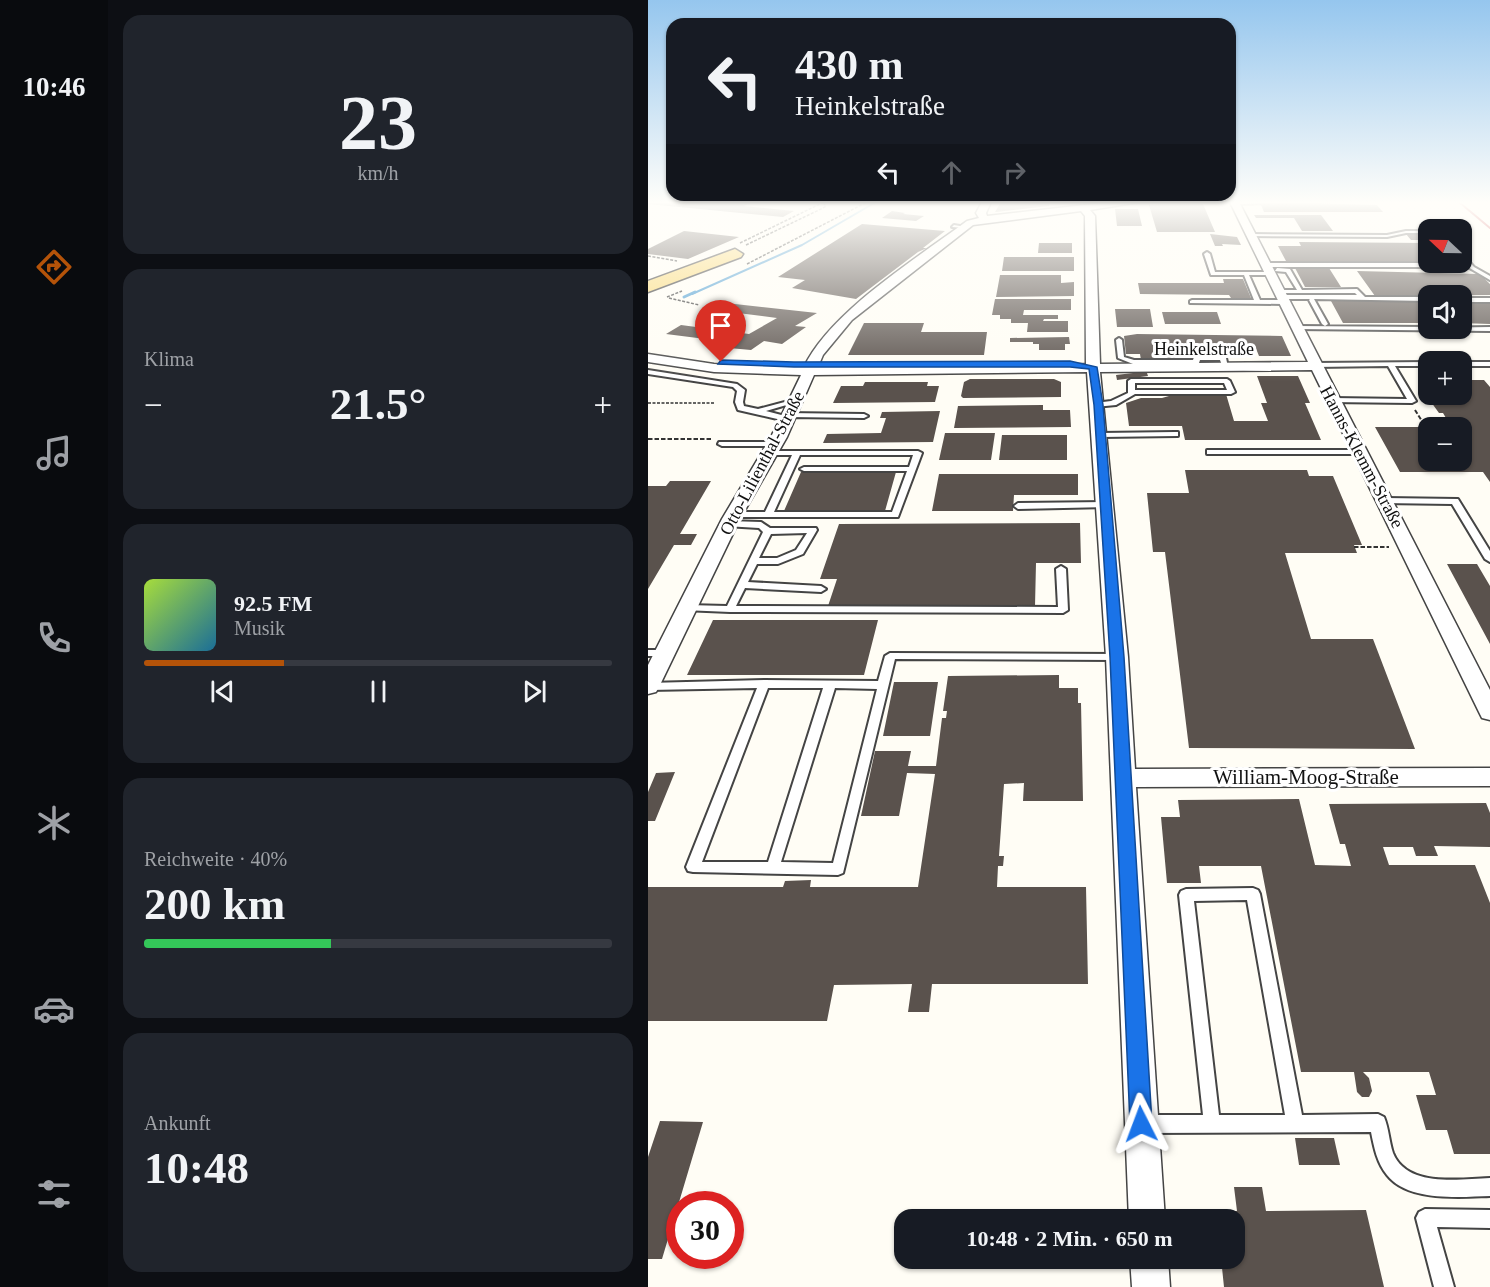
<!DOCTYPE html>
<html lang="de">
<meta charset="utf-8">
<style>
:root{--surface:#171b24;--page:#20242c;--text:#f1f3f6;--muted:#9ea1a6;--line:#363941;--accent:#b45309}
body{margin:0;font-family:"Times New Roman",serif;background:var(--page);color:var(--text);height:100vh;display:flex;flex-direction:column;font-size:22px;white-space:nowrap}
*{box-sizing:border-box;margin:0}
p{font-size:20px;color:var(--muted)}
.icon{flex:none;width:33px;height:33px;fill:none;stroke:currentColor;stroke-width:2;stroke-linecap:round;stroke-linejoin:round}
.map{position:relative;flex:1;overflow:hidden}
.panel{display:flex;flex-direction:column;gap:15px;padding:15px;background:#0d0f14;width:540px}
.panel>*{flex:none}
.hud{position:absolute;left:18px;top:18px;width:570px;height:183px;border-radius:18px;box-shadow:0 2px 4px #0004;background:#171b24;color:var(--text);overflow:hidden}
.needle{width:39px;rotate:292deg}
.buttons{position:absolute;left:770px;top:219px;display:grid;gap:12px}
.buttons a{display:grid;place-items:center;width:54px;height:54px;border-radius:12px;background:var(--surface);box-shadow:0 2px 4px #0004;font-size:30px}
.speed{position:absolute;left:18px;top:1191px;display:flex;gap:12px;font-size:30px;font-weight:700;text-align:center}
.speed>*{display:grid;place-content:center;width:78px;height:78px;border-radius:50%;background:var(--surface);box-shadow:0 2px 4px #0004;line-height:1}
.speed .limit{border:9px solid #d22;background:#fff;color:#111}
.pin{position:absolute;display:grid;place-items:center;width:51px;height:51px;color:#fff;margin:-62px -26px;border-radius:50% 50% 50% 0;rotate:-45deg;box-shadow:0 0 6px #0007}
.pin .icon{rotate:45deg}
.me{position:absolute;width:66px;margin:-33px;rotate:357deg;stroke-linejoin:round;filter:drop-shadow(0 0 4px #0008)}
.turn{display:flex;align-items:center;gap:21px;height:126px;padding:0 30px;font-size:27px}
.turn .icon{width:78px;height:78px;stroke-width:2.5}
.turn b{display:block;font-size:42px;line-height:51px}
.lanes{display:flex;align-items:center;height:57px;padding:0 30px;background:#0003;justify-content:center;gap:30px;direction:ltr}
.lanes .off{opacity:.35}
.big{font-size:45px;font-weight:600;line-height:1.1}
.panel .card{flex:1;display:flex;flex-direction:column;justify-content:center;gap:9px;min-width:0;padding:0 21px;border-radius:18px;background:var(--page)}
.panel .dial{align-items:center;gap:0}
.dial b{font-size:78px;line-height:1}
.song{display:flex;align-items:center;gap:18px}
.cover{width:72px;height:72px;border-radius:9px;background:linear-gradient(135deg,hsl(80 70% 55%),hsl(200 70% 35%))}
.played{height:6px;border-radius:3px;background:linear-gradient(90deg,var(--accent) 30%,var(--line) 30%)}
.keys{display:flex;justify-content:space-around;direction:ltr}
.heat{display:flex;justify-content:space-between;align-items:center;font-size:33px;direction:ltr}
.charge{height:9px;border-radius:4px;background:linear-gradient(90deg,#34c759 40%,var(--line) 0)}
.trip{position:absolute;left:246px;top:1209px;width:351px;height:60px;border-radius:18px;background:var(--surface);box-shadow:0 2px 4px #0004;font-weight:600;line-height:60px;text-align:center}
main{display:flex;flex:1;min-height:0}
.tabs{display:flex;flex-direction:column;width:108px;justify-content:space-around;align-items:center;background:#090b0e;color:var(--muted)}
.tabs .icon{width:42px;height:42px}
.tabs .active{color:var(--accent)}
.tabs b{font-size:27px;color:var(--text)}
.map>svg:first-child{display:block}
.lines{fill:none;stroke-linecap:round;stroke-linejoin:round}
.stream-far1{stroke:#3f96cf;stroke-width:2}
.stream{stroke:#3f96cf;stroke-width:3}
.building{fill:#5a524d}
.lane-casing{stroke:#444;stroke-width:4}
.street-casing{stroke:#444;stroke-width:3}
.primary-casing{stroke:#222;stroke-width:3}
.path-far1{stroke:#333;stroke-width:1.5;stroke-dasharray:3 1.5;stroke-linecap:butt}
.path{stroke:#333;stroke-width:2;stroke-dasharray:4.5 2;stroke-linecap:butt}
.lane{fill:#fff;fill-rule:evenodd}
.street{fill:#fff;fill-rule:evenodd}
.primary{fill:#f9d66b;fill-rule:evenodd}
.rail{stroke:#c4262e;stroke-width:2}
.route{fill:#1a73e8;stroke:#114b97;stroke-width:1.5}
.labels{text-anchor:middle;stroke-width:6;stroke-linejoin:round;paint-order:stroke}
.far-street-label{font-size:18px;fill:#111;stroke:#fff}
.street-label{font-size:21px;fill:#111;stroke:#fff}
</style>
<main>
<nav class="tabs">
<b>10:46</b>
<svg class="icon active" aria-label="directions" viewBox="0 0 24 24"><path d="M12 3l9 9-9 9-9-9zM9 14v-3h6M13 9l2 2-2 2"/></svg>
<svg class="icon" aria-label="music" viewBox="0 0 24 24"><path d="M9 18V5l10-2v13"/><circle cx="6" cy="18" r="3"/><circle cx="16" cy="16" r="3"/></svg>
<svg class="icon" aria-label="phone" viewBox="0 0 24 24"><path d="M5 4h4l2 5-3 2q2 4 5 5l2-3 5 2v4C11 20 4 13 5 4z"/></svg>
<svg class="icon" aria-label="climate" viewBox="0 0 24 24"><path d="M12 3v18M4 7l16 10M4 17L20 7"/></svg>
<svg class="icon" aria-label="car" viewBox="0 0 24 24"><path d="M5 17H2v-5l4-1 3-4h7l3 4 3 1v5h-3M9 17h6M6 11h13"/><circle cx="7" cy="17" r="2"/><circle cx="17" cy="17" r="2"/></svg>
<svg class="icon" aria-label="filters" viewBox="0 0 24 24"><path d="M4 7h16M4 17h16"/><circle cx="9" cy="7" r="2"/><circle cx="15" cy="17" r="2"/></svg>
</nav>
<section class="panel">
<div class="card dial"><b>23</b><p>km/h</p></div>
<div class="card"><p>Klima</p>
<div class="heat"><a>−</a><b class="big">21.5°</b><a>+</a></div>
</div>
<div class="card">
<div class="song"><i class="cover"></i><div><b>92.5 FM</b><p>Musik</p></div></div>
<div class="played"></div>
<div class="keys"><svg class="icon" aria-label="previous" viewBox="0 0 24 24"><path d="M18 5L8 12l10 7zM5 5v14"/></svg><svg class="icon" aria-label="pause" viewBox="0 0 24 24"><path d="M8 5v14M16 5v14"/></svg><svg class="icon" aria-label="next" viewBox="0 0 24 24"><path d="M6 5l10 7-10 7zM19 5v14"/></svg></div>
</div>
<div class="card"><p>Reichweite · 40%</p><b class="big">200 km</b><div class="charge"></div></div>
<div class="card"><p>Ankunft</p><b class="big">10:48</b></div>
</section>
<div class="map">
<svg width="842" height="1287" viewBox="0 0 842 1287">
<rect width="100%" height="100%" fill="#fffdf5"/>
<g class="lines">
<path class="stream-far1" d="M44 294 154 245 228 202"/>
<path class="stream" d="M36 297 47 292"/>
</g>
<path class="building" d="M0 202H105L96 206 146 211 135 217 0 204Z
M353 202H402L401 206 347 212Z
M625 202 729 205 735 212H616L613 205H628Z
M555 204 567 232H509L501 205Z
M467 209H490L494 226H469Z
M244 211 257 213 255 214 276 216 268 221 234 218Z
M606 215H673L685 231H654L646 218H608Z
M214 224 297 231 275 248H279L270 252 208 299 144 288 157 280 130 277Z
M36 231 91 237 40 259 0 254V249Z
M562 234 589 237 593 245 574 244 575 246H567Z
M758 234H775L780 240H763Z
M651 242 780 243V263L638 261 630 246H653Z
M391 243H424V253H390Z
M356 257H426V271H354Z
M647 268H681L693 287H657Z
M709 271 832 274 842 284V295L727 296Z
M352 275H413V283L426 282V296L348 297Z
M575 279H595L603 298H583L581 295 492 294 490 283H576Z
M347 299H423V310H376L375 315H410V319H396L395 321H420V332H379L380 323H363V319H352V315H344Z
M683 301H780V323H695Z
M813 301 842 302V324L813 323Z
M78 303 169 313 147 326 158 327 134 344 116 341 103 350 81 348 89 343 18 334 33 325 101 334 129 318 66 310Z
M467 309H502L505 327H469Z
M514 312H569L573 324H517Z
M216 323H276L273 332H339L336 355H200Z
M489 334 634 336 643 356H611L607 346 571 345 566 346 567 349H549L548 346H532L535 360H493L492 354H478L476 336Z
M421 337 422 344H417V350H391V344H385V342H362V338Z
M485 373H499L500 376 469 380 468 375Z
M609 376H650L662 403H657L673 440H537L534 426H481L478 403 493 398H514L528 394H578L586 421H620L613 403H619Z
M322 379H406L413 382V397L315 398 313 396 316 382Z
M774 379H780V394H813V380H836L842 387V482L835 472H752L727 427H780V460H813V428H804L795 413H791L773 388H775L771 381H776Z
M217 382H280L279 386H291L287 402 185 403 193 386H215Z
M395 405V410H422L423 427 306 428 310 406Z
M292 411 285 442 175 443 179 434 233 433 238 418H232L234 412Z
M297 433H347L343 460H291Z
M354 435H419V460H351Z
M537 470H659L661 476H685L714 545H706L709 553H637L663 639H725L767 749 541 748 517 552H505L499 493H541Z
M153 472H248L237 511H136Z
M291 474H430V495H366L365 511H284Z
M22 481H63L32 534H49L43 545H26L0 589V486H18Z
M432 523 433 563H388L387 606H180L189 579H172L191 524Z
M799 564H829L842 586V644Z
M65 620H230L216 675H39Z
M411 675V688H430V703H433L435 801H375L376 783 356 784 351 856H356L355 866H350L349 887H438L440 984H284L281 1012H260L264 984 186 985 179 1021H0V887H135L137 881 163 880 162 887H270L287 774 259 773 251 816H213L227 751H263L260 766H288L294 718H298L299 711H295L300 676Z
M246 682H290L282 736H235Z
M27 772 7 821H0V792L8 773Z
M651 799 667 865 703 866 697 844H692L681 804 838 803 842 813V847L786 846 790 856H768L765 847H735L741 865H827L842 903V1154H806L799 1130H778L768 1095H788L781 1072H715L721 1078 724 1091 721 1097H714L709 1092 706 1072H653L613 866H551L553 883H519L513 817H532L530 800Z
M12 1121 55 1122 14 1259H0V1157Z
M647 1138H686L692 1165H651Z
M586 1187H614L618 1211 718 1210 736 1287H576L573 1258H586V1220H569L568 1211H589Z"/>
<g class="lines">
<g class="lane-casing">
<path id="lane" d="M584 202H666L586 204Z
M306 225 318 227 316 228 304 227Z
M758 231H780V233H758L739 237 603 236 601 235 603 234 739 235Z
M559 252 562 254 567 272H625L626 273 623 275H601L612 300H635L638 302 635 304 542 303V301L544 300H606L596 275H563L556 254Z
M813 252 826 267 842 276V280L820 267H619L616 265 619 263H818L813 257Z
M629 268 642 269 654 290 709 289 717 297H780V301L666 299 680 324 677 326 674 324 661 300 662 299H633L630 297 633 295H709L707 293H629L628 292 631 290H649L638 272 627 271Z
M813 298H842V302H813Z
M649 326 780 327V328L842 327V331L647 329V327Z
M471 338 474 340 476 357 486 360H545L546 357 548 356H575L578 358 580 367 575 368 572 360H552L551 363 549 364H485L470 358 468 340Z
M780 362V366H747L768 401 764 403 680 402 679 400 683 398 759 399 740 366 667 367 664 365 667 363Z
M813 362H842V366H813Z
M0 370 89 384 97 390 95 402 96 406 110 409 148 399 152 401 118 411 141 417 142 419 138 421 90 410 87 402 89 391 85 387 0 374Z
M483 379H579L582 381 587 392 583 394H487L468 405 447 407V403L463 401 480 393V381ZM487 383H576L579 390H487Z
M138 413 216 414 220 416 216 418 141 417 137 415Z
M527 432H530V436L453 437 449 435 453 433Z
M71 442H126L130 444 126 446H74L70 444Z
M559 450H711L715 452 711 454H559Z
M118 451H270L274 453 250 517H82V513L85 512H117L144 455H121L117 453ZM152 455H265L261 467H156L152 469 156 471H259L244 512H126Z
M737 498 810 499 842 551V562L837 559 804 504 734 503V499Z
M458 502 461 503V507L370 509 366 506 370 503Z
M80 521 113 522 122 528H168L169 530 155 554 130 564H109L100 582 173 586 178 589 173 592 97 588 88 606 410 607 408 569 413 566 418 569 420 610 415 613 82 612 35 610 34 608 39 605 79 606 115 532 111 528 77 526V522ZM159 533 148 550 129 558H111L123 534Z
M0 650H17L22 653 17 656H0Z
M242 653 469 654 474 657 469 660 247 659 195 873 190 875 45 872 40 871 38 867 109 688 1 690 0 683 116 680 230 681 237 656ZM120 688H175L120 862H54ZM187 688 229 689 185 863 133 862Z
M605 888 610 890 612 894 654 1115 730 1114 736 1117C741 1129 741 1141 745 1153 759 1188 812 1179 842 1178V1196C812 1197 760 1202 739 1175 729 1163 726 1147 723 1132L497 1133 491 1130 488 1124 491 1118 497 1115H555L531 895 533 891 538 889ZM599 900 637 1115H571L546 901Z
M777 1209 842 1210V1228L789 1227 806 1287H786L768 1218 771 1212Z"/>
</g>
<g class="street-casing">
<path id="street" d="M334 202H343L338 213 339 216 463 202H492L442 210 447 216 452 364 660 362 582 202H591L842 690V720L834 718 831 712 664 370 452 372 480 657 487 769 842 768V786L488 787 517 1220H481L458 657 439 372 166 375 139 437 92 519 11 687 8 692 0 694V665L74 519 123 437 153 375 66 372 0 362V354L66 364 156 367C182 312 269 258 319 221L331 218 328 213ZM433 211 437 216 438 364 170 367 175 355 204 320 325 225Z
M482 1258H520L522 1287H484Z"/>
</g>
<g class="primary-casing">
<path id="primary" d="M87 249 95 254 93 257 0 292V281Z"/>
</g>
<path class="path-far1" d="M92 243 176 202
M98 245 175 208 178 206 175 203
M0 256 29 261
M99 264 219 202
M19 297 34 291
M21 298 51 305
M0 403H66"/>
<path class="path" d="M767 410 777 426H799L789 424
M0 439H64
M706 547H741"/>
<use href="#lane" class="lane"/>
<use href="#street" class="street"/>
<use href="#primary" class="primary"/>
<path class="rail" d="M811 202 842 228"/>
</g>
<linearGradient id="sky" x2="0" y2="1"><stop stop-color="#95c6ee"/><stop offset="0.53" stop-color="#fffefa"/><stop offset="1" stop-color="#fffefa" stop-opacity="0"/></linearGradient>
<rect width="842" height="382" fill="url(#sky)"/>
<path class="route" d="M73 360 146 362 422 361 449 367 455 405 476 657 504 1124 501 1132 493 1135 485 1132 482 1124 462 657 446 405 441 369 422 367H146L70 364Z"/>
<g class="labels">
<g class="far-street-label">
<text x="556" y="355">Heinkelstraße</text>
<text transform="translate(714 457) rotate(62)" y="6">Hanns-Klemm-Straße</text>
<text transform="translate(114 463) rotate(-62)" y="6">Otto-Lilienthal-Straße</text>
</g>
<g class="street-label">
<text x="658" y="784">William-Moog-Straße</text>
</g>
</g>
</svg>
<div class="buttons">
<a><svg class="needle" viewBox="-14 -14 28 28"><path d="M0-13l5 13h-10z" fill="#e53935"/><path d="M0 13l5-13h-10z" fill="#9ea1a6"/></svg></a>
<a><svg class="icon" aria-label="sound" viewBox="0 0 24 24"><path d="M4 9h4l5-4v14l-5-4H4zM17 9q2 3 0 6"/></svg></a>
<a>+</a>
<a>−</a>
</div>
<div class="speed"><div class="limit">30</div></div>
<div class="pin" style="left:73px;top:362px;background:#d93025"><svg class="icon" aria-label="arrive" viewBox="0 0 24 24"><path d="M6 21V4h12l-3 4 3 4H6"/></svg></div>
<svg class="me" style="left:493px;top:1124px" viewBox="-20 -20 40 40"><path d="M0-17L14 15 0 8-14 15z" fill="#1a73e8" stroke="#fff" stroke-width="4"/></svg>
<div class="trip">10:48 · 2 Min. · 650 m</div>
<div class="hud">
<div class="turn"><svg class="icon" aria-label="left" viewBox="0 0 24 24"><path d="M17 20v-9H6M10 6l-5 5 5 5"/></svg><div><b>430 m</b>Heinkelstraße</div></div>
<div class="lanes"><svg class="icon" aria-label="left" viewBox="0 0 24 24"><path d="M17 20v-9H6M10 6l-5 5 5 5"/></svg><svg class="icon off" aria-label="ahead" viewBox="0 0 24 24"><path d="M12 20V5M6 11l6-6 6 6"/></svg><svg class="icon off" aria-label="right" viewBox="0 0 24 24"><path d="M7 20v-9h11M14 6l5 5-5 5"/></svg></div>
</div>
</div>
</main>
